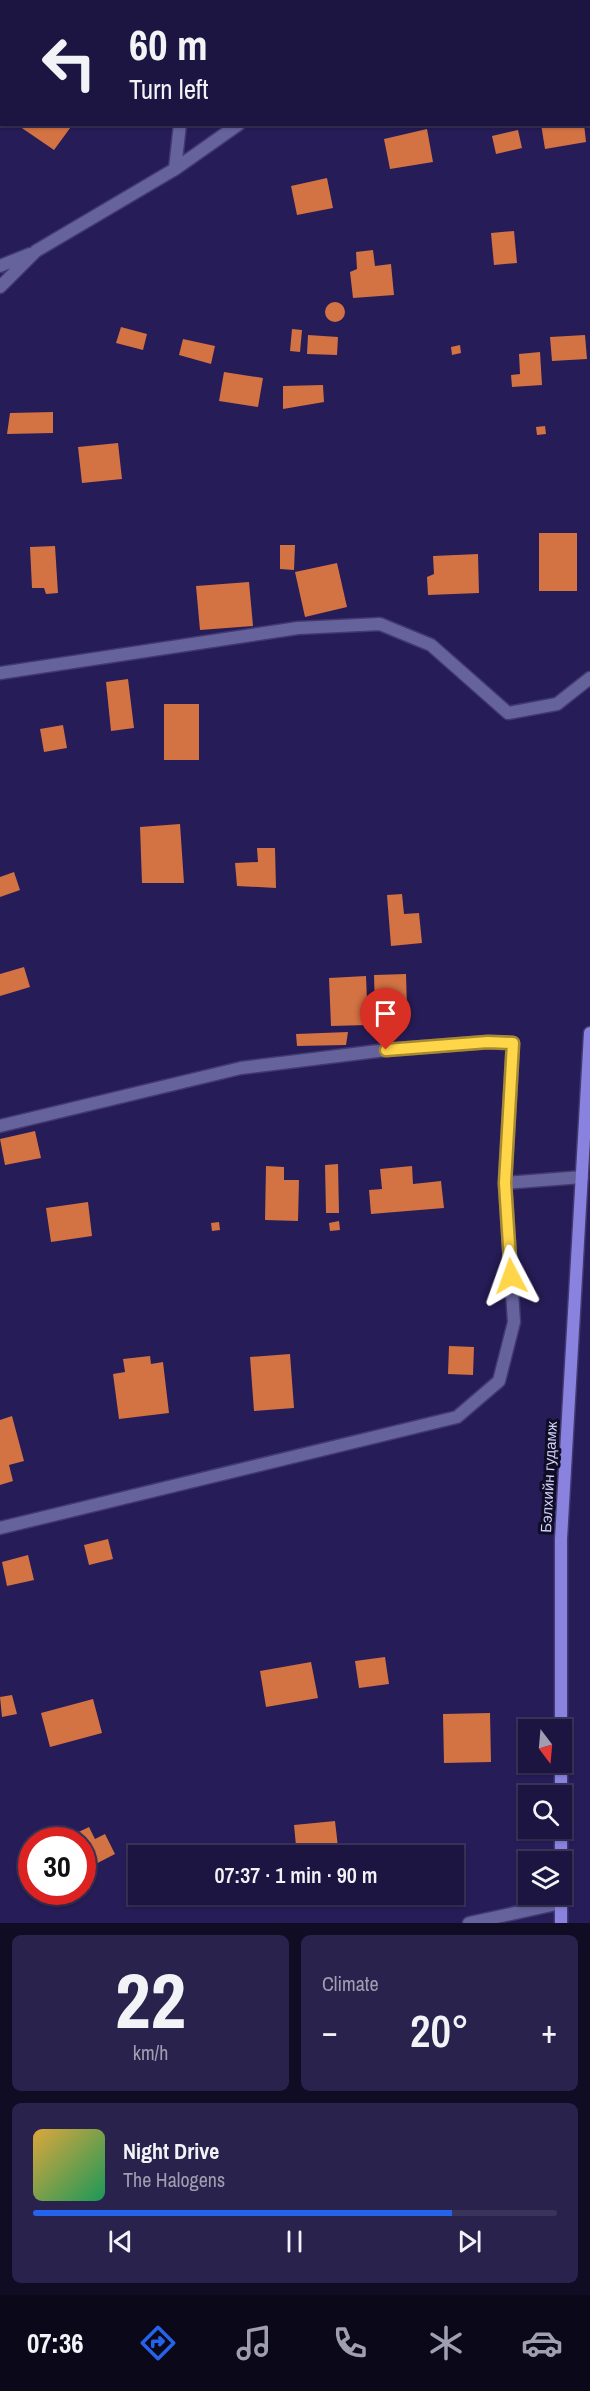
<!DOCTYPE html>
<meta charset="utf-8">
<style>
:root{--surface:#1c1541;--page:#29224c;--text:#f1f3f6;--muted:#a09fb1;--line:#3a345a;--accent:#2563eb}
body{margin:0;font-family:"Archivo Narrow",sans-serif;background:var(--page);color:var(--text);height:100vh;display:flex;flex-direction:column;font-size:22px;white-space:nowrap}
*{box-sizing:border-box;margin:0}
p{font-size:20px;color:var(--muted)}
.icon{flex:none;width:33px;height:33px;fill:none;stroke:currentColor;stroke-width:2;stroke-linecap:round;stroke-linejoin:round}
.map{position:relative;height:1923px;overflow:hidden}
.drawer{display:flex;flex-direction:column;gap:12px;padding:12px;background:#0f0c24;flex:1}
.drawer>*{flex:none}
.hud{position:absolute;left:0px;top:0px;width:591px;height:126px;box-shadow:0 2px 4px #0004,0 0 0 2px var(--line);background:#1c1541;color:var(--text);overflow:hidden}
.needle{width:39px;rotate:164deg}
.buttons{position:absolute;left:518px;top:1719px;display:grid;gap:12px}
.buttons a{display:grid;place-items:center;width:54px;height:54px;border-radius:0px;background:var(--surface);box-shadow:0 2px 4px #0004,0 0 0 2px var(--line);font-size:30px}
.speed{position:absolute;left:18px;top:1827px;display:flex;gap:12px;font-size:30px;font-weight:700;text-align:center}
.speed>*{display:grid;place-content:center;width:78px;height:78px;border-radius:50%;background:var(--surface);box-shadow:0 2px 4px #0004,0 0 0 2px var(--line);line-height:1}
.speed .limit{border:9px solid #d22;background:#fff;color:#111}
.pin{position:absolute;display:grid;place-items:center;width:51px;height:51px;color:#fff;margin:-62px -26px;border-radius:50% 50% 50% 0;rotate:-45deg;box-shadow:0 0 6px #0007}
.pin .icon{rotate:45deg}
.me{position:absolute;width:66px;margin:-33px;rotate:356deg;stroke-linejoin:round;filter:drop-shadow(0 0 4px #0008)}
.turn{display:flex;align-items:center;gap:21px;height:126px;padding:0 30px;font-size:27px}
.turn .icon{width:78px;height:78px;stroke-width:2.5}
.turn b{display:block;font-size:42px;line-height:51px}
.big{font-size:45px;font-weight:600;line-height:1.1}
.drawer .tile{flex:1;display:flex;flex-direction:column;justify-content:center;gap:9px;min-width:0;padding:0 21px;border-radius:9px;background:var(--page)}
.drawer .dial{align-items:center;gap:0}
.dial b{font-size:78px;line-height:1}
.song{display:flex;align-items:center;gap:18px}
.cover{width:72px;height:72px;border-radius:9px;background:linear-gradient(135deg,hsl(40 70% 55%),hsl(150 70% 35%))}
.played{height:6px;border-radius:3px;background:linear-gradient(90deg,var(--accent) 80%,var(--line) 80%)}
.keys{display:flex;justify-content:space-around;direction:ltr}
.heat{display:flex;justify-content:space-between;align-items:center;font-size:33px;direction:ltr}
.drawer .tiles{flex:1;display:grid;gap:12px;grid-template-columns:1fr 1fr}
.tile:last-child{grid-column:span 2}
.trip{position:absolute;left:128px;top:1845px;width:336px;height:60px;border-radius:0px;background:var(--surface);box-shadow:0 2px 4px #0004,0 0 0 2px var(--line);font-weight:600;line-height:60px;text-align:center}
.dock{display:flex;height:96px;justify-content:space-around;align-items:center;background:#0b081a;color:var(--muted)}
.dock .icon{width:42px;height:42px}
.dock .current{color:var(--accent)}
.dock b{font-size:27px;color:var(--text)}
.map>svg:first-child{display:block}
.building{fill:#d37242}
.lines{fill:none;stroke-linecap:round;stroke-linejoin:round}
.minor-casing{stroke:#413970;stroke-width:15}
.secondary-casing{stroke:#413970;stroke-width:15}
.minor{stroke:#66629c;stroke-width:12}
.secondary{stroke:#8982de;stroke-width:12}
.route-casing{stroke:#a68a30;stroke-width:15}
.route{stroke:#ffd54a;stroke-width:10}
.labels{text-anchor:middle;stroke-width:6;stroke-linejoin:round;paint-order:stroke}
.street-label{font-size:15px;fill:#d1d1f6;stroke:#0f0c26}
</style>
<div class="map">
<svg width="590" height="1923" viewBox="0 0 590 1923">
<rect width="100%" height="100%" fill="#261c57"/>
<path class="building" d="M16 124H73L54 150Z
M541 124H584L586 142 545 149Z
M427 129 433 162 390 169 384 139Z
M518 130 522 148 496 154 492 136Z
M327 178 333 208 297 215 291 186Z
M514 231 517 263 494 265 491 233Z
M373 250 375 266 391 264 394 295 353 298 350 272 357 269 356 252Z
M325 312a10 10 0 1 1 20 0a10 10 0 1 1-20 0Z
M121 327 147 334 143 350 116 343Z
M292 329 302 330 300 352 290 351Z
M308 335 338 337 337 355 307 354Z
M585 335 587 359 552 361 550 337Z
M183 339 215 346 211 364 179 355Z
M460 345 461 353 452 355 451 347Z
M540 352 542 385 512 387 511 375 520 374 519 354Z
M224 372 263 378 258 407 219 401Z
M323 385 324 402 283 409V386Z
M53 412V433L7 434 10 413Z
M545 426 546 434 537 435 536 427Z
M118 443 122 479 82 483 78 447Z
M539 533H577V591H539Z
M280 545H295L294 570 280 569Z
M55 546 58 593 46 594 44 588H32L30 547Z
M478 554 479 593 428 595 427 577 434 574 433 556Z
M337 563 347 607 305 617 295 572Z
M249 582 253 626 200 630 196 586Z
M128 679 134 728 111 731 106 682Z
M164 704H199V760H164Z
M63 725 67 748 44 752 40 729Z
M180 824 184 883H142L140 827Z
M257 848H275L276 888 237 886 235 863 258 862Z
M14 872 20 890 0 897V877Z
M402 894 404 914 419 913 422 943 391 946 387 895Z
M24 967 30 987 0 996V974Z
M406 974 407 1009 375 1010 374 975Z
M366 976 368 1025 331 1026 329 978Z
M348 1032 346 1045 297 1046 296 1034Z
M35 1131 41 1158 5 1165 0 1139Z
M338 1164 339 1213H326L325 1165Z
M266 1166 284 1167V1180H299L298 1221 265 1220Z
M412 1166 413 1184 441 1181 444 1208 371 1214 369 1190 382 1189 380 1169Z
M88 1202 92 1236 51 1242 46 1208Z
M339 1221 340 1230 330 1231 329 1223Z
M219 1222 220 1230 212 1231 211 1223Z
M449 1346 474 1347 473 1375 448 1374Z
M290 1354 294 1408 254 1411 250 1357Z
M150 1356 151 1364 163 1362 169 1413 119 1419 113 1374 125 1372 123 1359Z
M12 1416 24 1461 9 1465 13 1481 0 1485V1420Z
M108 1539 113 1559 89 1565 84 1545Z
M28 1555 34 1580 7 1586 2 1562Z
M385 1657 389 1684 359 1688 355 1661Z
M311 1662 318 1698 266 1707 260 1671Z
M12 1695 17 1714 2 1717 0 1697Z
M93 1699 102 1733 50 1747 41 1713Z
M490 1713 491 1762 444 1763 443 1714Z
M335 1821 339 1856H297L294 1825Z
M89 1827 95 1839 105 1834 115 1854 84 1870 82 1840H69L68 1837Z"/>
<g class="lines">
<g class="minor-casing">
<path id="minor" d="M218 2 219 0
M535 2 538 0
M175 169 180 124
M0 266 30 254
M0 287 36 251 175 169 239 124
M0 673 298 628 380 624 431 645 508 713 557 704 590 678
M0 1126 241 1068 386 1050 488 1042 513 1043 505 1183 582 1177
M0 1528 457 1417 499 1381 514 1322 505 1183
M469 1923 561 1903"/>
</g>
<g class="secondary-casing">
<path id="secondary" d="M561 1923V1539L590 1033"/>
</g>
<use href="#minor" class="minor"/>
<use href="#secondary" class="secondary"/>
</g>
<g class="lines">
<g class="route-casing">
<path id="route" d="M386 1050 488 1042 513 1043 505 1183 511 1276"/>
</g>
<use href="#route" class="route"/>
</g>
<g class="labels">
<g class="street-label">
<text transform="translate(549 1477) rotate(-87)" y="5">Бэлхийн гудамж</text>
</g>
</g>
</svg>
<div class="buttons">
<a><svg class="needle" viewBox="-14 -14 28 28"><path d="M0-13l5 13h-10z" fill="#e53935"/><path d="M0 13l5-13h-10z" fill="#a09fb1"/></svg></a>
<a><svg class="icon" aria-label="search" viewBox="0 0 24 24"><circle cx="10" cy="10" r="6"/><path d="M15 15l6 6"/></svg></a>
<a><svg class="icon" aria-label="layers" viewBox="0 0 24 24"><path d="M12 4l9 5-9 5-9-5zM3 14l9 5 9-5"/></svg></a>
</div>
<div class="speed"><div class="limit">30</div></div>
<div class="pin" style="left:386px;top:1050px;background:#d93025"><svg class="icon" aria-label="arrive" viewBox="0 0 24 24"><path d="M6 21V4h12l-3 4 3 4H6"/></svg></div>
<svg class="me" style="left:511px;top:1276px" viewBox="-20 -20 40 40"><path d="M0-17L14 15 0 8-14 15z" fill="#ffd54a" stroke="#fff" stroke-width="4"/></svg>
<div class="trip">07:37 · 1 min · 90 m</div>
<div class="hud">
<div class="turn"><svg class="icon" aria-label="left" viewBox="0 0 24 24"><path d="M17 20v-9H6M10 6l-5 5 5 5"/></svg><div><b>60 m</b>Turn left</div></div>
</div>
</div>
<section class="drawer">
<div class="tiles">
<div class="tile dial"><b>22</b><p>km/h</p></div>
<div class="tile"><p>Climate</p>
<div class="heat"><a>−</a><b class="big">20°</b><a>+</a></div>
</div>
<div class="tile">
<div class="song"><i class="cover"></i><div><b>Night Drive</b><p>The Halogens</p></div></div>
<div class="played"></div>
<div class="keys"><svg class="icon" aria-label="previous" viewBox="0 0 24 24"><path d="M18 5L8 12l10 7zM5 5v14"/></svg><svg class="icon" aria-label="pause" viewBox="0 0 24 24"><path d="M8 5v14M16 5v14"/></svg><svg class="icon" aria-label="next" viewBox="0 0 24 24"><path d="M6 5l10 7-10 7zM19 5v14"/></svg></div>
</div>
</div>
</section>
<nav class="dock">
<b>07:36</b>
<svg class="icon current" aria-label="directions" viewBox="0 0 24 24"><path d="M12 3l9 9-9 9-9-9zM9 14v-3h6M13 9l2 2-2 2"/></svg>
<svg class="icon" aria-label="music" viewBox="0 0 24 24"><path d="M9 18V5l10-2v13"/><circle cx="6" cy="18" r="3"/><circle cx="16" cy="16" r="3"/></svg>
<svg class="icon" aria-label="phone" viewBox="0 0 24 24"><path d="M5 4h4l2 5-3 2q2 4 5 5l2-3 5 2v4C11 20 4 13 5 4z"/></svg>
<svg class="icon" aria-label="climate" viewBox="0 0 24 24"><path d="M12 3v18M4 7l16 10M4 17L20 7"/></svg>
<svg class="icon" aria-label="car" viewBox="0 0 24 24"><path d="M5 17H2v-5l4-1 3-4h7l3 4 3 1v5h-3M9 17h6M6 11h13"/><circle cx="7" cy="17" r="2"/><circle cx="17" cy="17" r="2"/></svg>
</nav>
